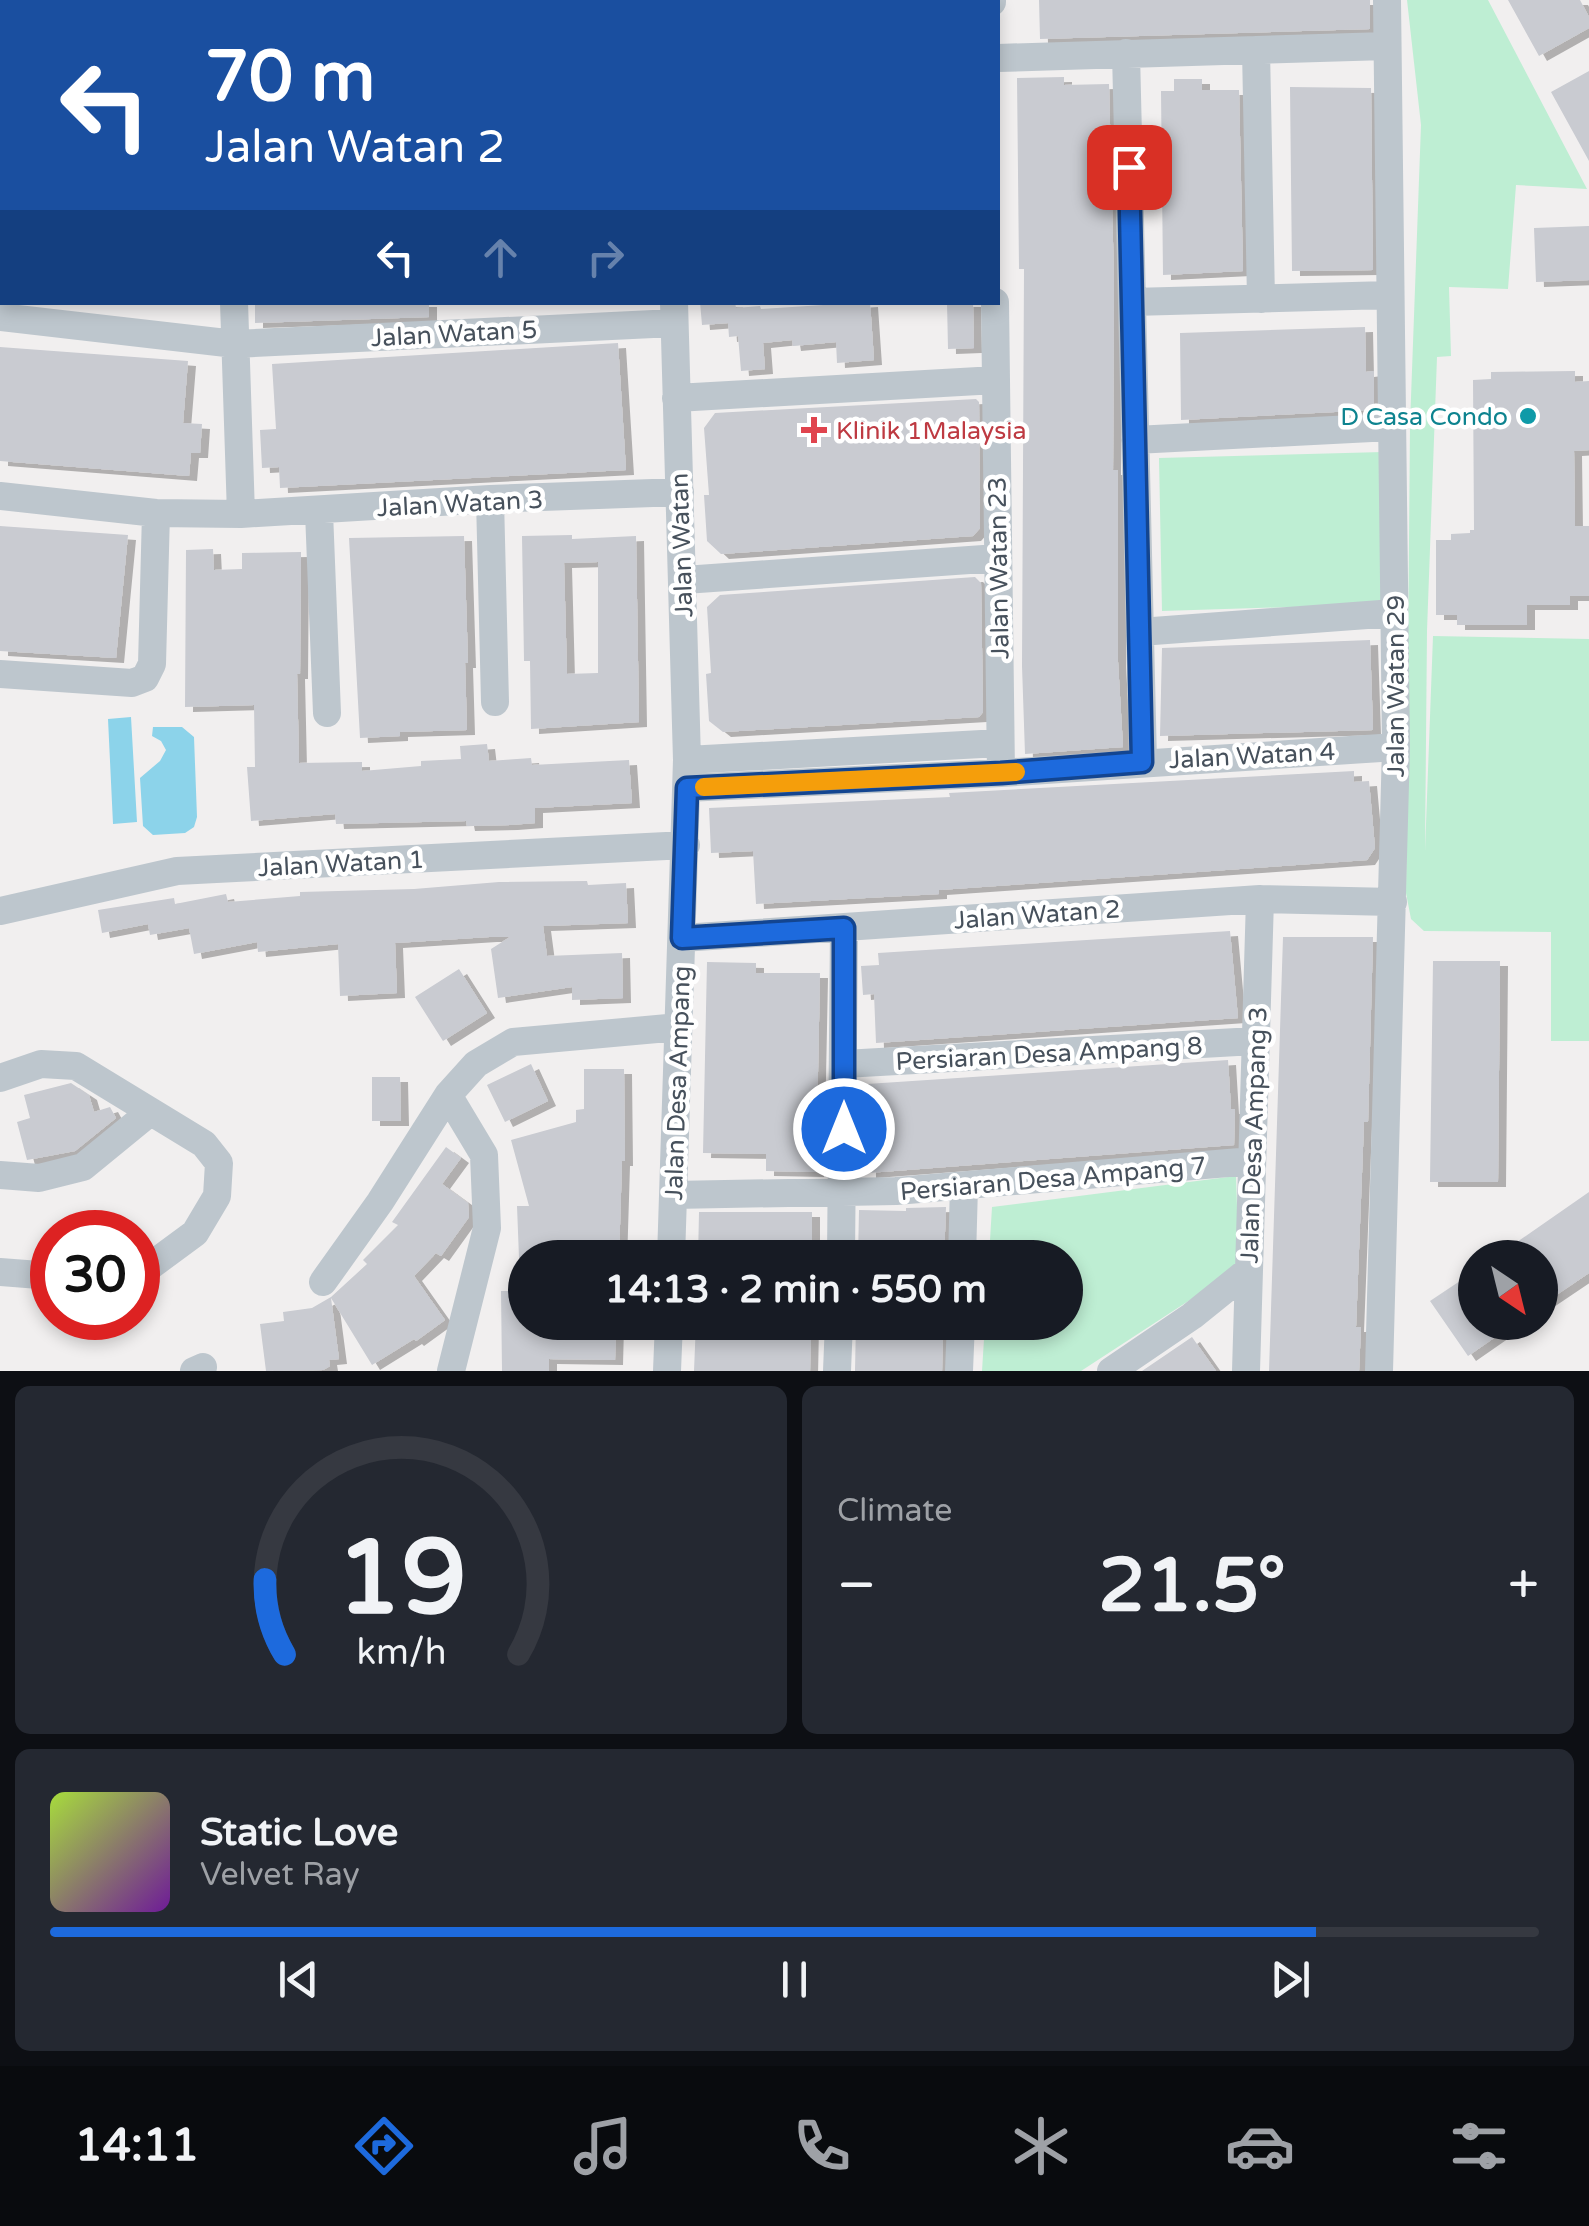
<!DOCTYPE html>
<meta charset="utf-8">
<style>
:root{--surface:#171b24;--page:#242831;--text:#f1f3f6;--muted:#9ea1a6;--line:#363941;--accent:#1d6add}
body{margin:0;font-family:"Varela Round",sans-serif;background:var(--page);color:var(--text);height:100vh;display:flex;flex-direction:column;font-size:38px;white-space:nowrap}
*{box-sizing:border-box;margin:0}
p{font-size:32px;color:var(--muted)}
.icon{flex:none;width:55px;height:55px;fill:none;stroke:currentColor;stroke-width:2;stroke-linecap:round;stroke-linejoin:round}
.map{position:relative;height:1371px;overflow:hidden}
.sheet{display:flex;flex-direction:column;gap:15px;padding:15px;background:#0d0f14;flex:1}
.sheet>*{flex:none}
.guide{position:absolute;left:0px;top:0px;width:1000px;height:305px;box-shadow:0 5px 15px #0003;background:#1a4fa0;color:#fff;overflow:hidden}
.needle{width:65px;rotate:145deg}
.buttons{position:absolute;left:1458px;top:1240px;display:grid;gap:20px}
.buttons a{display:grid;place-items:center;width:100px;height:100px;border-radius:50%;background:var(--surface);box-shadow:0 5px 15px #0003;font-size:50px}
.speed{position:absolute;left:30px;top:1210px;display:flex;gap:20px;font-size:50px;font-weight:700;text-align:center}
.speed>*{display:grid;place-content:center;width:130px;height:130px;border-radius:50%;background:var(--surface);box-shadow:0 5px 15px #0003;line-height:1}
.speed .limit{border:15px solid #d22;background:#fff;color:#111}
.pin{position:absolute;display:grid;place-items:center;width:85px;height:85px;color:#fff;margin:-42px;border-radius:20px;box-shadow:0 5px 15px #0006}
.me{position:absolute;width:110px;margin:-55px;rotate:0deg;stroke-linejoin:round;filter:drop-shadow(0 0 8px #0008)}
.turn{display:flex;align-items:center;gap:35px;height:210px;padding:0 40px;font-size:45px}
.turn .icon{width:130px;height:130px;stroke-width:2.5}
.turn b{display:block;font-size:70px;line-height:85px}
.lanes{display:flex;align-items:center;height:95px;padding:0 40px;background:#0003;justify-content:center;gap:50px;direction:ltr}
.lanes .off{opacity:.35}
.big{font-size:75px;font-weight:800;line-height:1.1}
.sheet .tile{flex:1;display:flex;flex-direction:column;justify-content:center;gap:15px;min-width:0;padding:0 35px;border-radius:15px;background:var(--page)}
.sheet .dial{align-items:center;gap:0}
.dial svg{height:260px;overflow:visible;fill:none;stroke:var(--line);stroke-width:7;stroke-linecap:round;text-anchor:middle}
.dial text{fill:var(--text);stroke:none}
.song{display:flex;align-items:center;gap:30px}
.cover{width:120px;height:120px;border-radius:15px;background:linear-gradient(135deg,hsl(80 70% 55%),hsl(280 70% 35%))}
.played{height:10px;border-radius:5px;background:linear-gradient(90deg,var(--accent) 85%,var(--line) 85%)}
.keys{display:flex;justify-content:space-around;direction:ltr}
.heat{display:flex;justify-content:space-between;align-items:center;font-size:55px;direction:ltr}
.sheet .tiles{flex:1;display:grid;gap:15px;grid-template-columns:1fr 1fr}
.tile:last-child{grid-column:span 2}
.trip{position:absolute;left:508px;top:1240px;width:575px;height:100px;border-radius:50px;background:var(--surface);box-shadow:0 5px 15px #0003;font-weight:800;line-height:100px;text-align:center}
.dock{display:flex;height:160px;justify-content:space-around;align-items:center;background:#090b0e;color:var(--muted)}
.dock .icon{width:70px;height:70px}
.dock .on{color:var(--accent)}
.dock b{font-size:45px;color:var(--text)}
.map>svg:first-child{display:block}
.green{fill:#beeed3}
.water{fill:#8cd3ea}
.building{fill:#c9cbd1;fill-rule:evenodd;filter:url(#shadow)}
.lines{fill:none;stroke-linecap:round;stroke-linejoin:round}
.minor{stroke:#bdc6cd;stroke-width:28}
.route-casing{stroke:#134590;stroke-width:25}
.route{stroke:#1d6add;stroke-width:18}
.slow{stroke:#f59e0b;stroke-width:18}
.culture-dot{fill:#0f9aa8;stroke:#fff;stroke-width:4}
.health-dot{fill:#e0444e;stroke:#fff;stroke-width:4}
.labels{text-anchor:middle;stroke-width:9;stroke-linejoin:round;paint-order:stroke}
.street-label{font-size:25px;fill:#47515c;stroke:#fff}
.culture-label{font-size:25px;fill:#0d838f;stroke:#fff;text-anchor:end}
.health-label{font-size:25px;fill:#be3a42;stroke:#fff;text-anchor:start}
</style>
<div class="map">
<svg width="1589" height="1371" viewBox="0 0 1589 1371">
<defs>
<filter id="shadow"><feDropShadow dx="8" dy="5" stdDeviation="0" flood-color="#0004"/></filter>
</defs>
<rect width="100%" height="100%" fill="#f1efef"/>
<path class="green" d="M1407 0H1488L1587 189 1516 185 1508 289 1449 287 1451 356 1437 357 1427 631 1425 851 1433 636 1589 639V1041H1551V932L1424 931 1411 919 1406 893 1410 425 1421 125Z
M1383 452 1386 604 1162 611 1159 458Z
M1236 1176 1239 1268 1081 1371H982L985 1323 1065 1322V1258L989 1257 992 1207Z"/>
<path class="water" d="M131 717 137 822 113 824 108 719Z
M153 727H182L194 737 197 817 194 827 185 833 153 835 143 826 140 778 160 761 166 750 161 741 152 736Z"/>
<path class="building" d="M1039 0H1370V29L1040 39Z
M1508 0H1580L1589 17V28L1539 56Z
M1589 71V161L1551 92Z
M1064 77V85L1109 84 1114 281 1113 470H1118V662L1123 747 1025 754 1022 666 1024 269H1019L1017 78Z
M1174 79H1202V90H1239L1243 271 1163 275 1161 91H1174Z
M1290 87 1371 88 1373 270 1292 271Z
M1589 226V280L1536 282 1534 228Z
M255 302H429V317L255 323Z
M700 302H735L736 308 760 306 761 309 870 302 874 360 837 363 836 342 793 346 792 340 763 343 765 369 741 371 738 336 729 337 728 323 702 325Z
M947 302H973L974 348 948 349Z
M1365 327 1366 372 1374 371V410L1181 420 1180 333Z
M618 343 626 470 280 488 279 467 262 468 260 430 276 429 272 364Z
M0 347 188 361 183 423 202 424 200 453H191L189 476 0 461Z
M1575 371V382L1589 381V450L1574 451 1575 526H1589V596H1570V605H1527V625H1457V615H1436V540H1451V534L1470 533V530H1474L1473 380 1491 379V372Z
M976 399 979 402 980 528 973 536 721 554 707 541 704 495H709L704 428 715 413Z
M0 526 128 535 116 658 0 651Z
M572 535V539L636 536 639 722 531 729 530 661H524L522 536ZM598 562V673L567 674 564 563Z
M464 536 468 663H465L467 730 400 732V736L360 738 349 538Z
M213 549 214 570 242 569V553L301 552 300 674H297L299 763 362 762V771L421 766V761L461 759 460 746 487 744 489 761 531 758 532 765 629 760 632 803 535 808V823L510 825 467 826 466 821 336 824 335 814 251 821 247 767H255L254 705 185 707 186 550Z
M975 577 981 583 983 712 979 717 723 732 709 721 706 674 711 673 707 607 720 595Z
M1370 640 1373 730 1160 736 1162 648Z
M1354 771V782L1369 781 1375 848 1367 860 939 890V894L756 904 753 851 711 853 709 808 950 797 949 793Z
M587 881 588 885 626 883 628 923 543 926 547 956 622 953 623 998 572 1000V987L498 998 491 949 510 937H489L395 943 397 993 340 996 338 944 258 952 257 942 194 954 189 928 150 935 148 924 102 933 98 910 174 898 175 904 226 894 228 902 300 896V892L414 889 499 882Z
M1230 931 1238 1018 876 1043 874 994 863 995 861 966 879 965 878 953Z
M1283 937H1373L1368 1122H1364L1356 1327H1361L1359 1371H1269Z
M1433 961H1500L1498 1182H1430Z
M707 962 756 963V973H820L816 1172 766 1171V1154L703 1153Z
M459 969 487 1013 443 1041 415 997Z
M1228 1060 1231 1109H1235L1234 1145 868 1173 867 1084Z
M531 1064 548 1101 505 1122 487 1085Z
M584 1069H624L625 1161H622L619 1258H519L517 1206H529L511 1140 576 1122V1110L584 1109Z
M372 1077H400L401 1121H372Z
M71 1083 89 1095 94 1112 110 1107 116 1118 75 1151 27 1160 17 1122 30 1118 24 1095Z
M446 1147 461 1158 442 1184 468 1203 469 1217 441 1256 436 1253 414 1276 445 1320 416 1341 414 1339 372 1365 331 1298 339 1359 329 1360 330 1366 323 1370 266 1371 260 1324 284 1321 283 1312 312 1308 331 1297 367 1264 363 1260 398 1225 392 1222Z
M1589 1192V1273L1540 1306V1258H1494Z
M946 1207 944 1258H858L859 1210 906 1211V1208Z
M699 1212H812V1258H698Z
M1475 1271V1322H1517L1468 1356 1430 1301Z
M501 1291H525V1322H616L615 1360 549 1359V1371H502Z
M696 1322H811L810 1371H694Z
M856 1322H943L942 1371H855Z
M1192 1337 1216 1371H1142Z"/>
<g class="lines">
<path class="minor" d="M227 0V2
M668 0V2
M992 0V2
M499 2 560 0
M1256 50 1261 299
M1126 53 1143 761
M998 58 1386 46
M0 144 2 145
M234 302 241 514
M995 302 1001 773
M1132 302 1389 295
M0 317 235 344 674 323
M676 398 996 380
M1135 440 1391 427
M0 496 156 513 241 514 490 499 680 492
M490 499 495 702
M319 512 327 713
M684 580 998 558
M1140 632 1394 613
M0 674 132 683 145 678 152 664 156 513
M687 760 1000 743
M687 788 1001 773 1396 747
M0 911 177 871 686 845
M682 938 1260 899 1393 902
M844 1064 1255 1041
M0 1078 41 1064 76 1066 204 1144 219 1163 217 1196 195 1233 138 1275
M448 1095 484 1155 487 1228 451 1371
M0 1175 39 1178 83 1167 149 1113
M673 1195 896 1191 1252 1161
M671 1258 687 760 674 302
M841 1258 844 927
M962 1258 964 1186
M0 1272 52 1276
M323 1282 380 1202 448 1095 476 1064 513 1042 679 1027
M194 1371 203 1367
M667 1371 669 1322
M837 1371 839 1322
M959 1371 961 1322
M1111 1371 1192 1316 1249 1270
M1246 1371 1260 899
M1379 1371 1396 747 1387 0"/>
</g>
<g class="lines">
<g class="route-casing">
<path id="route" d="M844 1129V928L682 938 687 788 1001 773 1142 762 1129 167"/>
</g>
<use href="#route" class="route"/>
<path class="slow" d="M704 787 1016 772"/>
</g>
<circle class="culture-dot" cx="1528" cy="416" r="10"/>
<path class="health-dot" d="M809 415h10v10h10v10h-10v10h-10v-10h-10v-10h10z"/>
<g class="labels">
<g class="street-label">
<text transform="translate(454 333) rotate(-3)" y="9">Jalan Watan 5</text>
<text transform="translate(460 503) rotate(-3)" y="9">Jalan Watan 3</text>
<text transform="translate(681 545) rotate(-92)" y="9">Jalan Watan</text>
<text transform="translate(998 568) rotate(-91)" y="9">Jalan Watan 23</text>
<text transform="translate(1395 686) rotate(-90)" y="9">Jalan Watan 29</text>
<text transform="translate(1252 755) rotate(-3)" y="9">Jalan Watan 4</text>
<text transform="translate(341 863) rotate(-3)" y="9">Jalan Watan 1</text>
<text transform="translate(1037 914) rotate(-4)" y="9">Jalan Watan 2</text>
<text transform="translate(1049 1053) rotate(-3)" y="9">Persiaran Desa Ampang 8</text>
<text transform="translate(677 1083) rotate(-88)" y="9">Jalan Desa Ampang</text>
<text transform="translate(1253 1135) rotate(-88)" y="9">Jalan Desa Ampang 3</text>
<text transform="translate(1053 1178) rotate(-5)" y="9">Persiaran Desa Ampang 7</text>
</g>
<g class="culture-label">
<text x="1508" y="425">D Casa Condo</text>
</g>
<g class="health-label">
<text x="836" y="439">Klinik 1Malaysia</text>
</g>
</g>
</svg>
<div class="buttons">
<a><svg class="needle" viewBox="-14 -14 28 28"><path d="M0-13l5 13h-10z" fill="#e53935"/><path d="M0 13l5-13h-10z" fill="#9ea1a6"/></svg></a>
</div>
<div class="speed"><div class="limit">30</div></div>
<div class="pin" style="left:1129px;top:167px;background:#d93025"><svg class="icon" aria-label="arrive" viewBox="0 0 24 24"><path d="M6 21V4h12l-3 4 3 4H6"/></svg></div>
<svg class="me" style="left:844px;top:1129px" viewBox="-20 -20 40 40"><circle r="17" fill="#1d6add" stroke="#fff" stroke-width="3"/><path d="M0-11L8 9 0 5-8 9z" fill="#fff"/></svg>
<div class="trip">14:13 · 2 min · 550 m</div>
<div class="guide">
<div class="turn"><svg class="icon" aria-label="left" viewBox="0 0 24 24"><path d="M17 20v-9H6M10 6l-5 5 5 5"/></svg><div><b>70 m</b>Jalan Watan 2</div></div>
<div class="lanes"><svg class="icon" aria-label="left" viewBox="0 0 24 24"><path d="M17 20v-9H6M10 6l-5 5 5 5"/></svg><svg class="icon off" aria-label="ahead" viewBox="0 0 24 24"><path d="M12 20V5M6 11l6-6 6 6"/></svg><svg class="icon off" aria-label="right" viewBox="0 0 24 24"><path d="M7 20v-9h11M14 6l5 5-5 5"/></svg></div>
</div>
</div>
<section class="sheet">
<div class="tiles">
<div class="tile dial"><svg viewBox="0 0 100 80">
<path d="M14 69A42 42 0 1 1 86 69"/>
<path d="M14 69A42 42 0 0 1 8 46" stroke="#1d6add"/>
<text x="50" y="56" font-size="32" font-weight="700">19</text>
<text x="50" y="72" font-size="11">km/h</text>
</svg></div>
<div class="tile"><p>Climate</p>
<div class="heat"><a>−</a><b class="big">21.5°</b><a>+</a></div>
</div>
<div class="tile">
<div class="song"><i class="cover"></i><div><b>Static Love</b><p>Velvet Ray</p></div></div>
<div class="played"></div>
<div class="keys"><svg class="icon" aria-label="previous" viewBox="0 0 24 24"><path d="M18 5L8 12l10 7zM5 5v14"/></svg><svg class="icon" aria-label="pause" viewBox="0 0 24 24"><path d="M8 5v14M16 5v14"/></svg><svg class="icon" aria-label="next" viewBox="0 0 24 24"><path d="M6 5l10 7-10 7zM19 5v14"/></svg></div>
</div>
</div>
</section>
<nav class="dock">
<b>14:11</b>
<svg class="icon on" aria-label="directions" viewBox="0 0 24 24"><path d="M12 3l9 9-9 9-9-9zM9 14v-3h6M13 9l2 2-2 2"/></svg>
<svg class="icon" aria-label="music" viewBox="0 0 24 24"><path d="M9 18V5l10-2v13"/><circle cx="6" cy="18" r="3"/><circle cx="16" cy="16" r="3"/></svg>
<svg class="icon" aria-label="phone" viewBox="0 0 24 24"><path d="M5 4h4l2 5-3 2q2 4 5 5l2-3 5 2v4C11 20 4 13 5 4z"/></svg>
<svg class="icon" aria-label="climate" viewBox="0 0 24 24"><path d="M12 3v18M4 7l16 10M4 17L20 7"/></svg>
<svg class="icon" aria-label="car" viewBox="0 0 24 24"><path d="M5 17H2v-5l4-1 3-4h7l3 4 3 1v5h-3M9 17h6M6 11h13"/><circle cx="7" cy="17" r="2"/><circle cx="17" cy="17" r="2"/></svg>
<svg class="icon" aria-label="filters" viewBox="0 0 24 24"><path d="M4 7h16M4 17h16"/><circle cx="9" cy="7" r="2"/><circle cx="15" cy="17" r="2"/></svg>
</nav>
